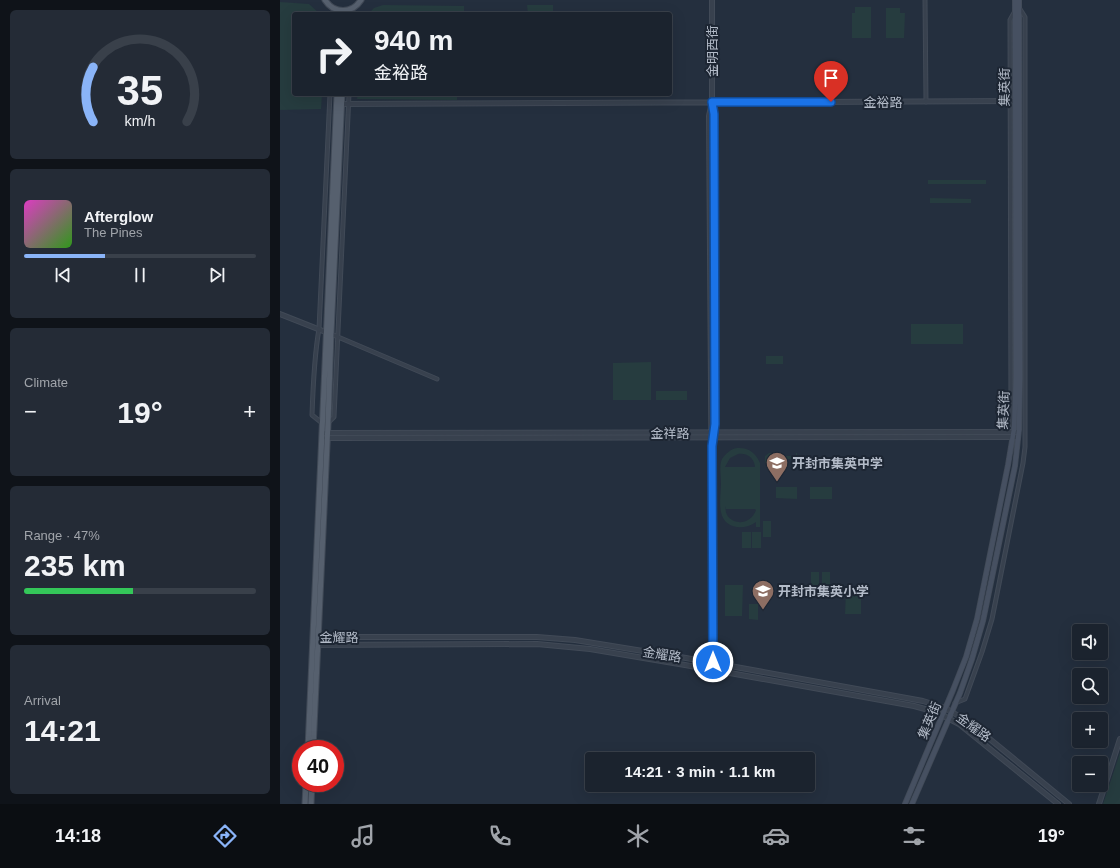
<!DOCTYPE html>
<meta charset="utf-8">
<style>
:root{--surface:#1b232e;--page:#242b36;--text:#f1f3f6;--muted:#a0a4aa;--line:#39404a;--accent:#8ab4f8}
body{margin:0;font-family:Arial,"Noto Sans SC",sans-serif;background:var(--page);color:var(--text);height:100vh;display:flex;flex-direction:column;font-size:15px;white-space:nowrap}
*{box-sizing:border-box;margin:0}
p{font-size:13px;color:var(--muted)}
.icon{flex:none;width:22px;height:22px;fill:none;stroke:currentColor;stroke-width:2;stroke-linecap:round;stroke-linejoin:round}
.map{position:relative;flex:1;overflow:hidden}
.details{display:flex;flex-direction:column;gap:10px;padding:10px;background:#0f1319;width:280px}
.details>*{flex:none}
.top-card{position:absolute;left:12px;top:12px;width:380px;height:84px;border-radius:4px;box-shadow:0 4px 16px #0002,0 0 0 1px var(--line);background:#1b232e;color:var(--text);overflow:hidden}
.tools{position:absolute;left:792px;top:624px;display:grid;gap:8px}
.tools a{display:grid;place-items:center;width:36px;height:36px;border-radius:4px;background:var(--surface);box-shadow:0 4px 16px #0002,0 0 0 1px var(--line);font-size:20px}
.speed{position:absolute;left:12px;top:740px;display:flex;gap:8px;font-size:20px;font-weight:700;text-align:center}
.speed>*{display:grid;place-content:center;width:52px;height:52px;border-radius:50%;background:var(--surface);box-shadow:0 4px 16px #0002,0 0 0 1px var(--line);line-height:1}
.speed .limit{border:6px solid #d22;background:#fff;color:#111}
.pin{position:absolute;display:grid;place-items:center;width:34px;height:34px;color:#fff;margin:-41px -17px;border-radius:50% 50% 50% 0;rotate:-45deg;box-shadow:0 0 4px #0007}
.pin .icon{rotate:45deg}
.me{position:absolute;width:44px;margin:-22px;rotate:0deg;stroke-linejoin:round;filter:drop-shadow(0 0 3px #0008)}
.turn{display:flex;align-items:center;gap:14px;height:84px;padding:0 16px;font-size:18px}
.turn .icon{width:52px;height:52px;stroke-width:2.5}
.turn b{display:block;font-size:28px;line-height:34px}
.big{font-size:30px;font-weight:800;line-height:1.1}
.details .tile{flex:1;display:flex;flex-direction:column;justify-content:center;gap:6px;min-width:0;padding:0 14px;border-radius:6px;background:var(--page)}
.details .dial{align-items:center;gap:0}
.dial svg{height:104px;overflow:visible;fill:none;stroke:var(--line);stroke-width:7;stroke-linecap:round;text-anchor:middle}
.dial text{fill:var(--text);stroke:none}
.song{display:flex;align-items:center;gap:12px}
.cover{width:48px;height:48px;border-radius:6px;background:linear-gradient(135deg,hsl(310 70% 55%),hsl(110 70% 35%))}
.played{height:4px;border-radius:2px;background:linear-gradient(90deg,var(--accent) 35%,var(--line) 35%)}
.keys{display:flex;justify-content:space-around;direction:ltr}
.heat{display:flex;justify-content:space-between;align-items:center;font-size:22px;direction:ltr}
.charge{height:6px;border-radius:3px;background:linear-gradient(90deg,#34c759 47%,var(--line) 0)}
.trip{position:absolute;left:305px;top:752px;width:230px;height:40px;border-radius:4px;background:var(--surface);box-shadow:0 4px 16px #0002,0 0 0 1px var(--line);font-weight:800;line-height:40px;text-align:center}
.tab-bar{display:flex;height:64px;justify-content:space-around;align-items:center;background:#0b0e12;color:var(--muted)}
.tab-bar .icon{width:28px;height:28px}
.tab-bar .active{color:var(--accent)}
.tab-bar b{font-size:18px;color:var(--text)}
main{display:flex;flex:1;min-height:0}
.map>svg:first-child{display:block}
.green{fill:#263c3f;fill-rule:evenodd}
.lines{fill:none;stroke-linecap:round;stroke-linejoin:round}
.minor-casing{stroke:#414a57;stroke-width:5}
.tertiary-casing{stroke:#414a57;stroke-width:6}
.secondary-casing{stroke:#414a57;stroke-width:6}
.primary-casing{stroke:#414a57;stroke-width:7}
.minor{stroke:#38414e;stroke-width:3}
.tertiary{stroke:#38414e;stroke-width:4}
.secondary{stroke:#465061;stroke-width:4.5}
.primary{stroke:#56606e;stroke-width:5}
.route-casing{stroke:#114b97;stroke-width:10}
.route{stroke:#1a73e8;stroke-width:7}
.labels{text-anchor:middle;stroke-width:4;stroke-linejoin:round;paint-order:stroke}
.street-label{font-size:13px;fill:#b4bcc9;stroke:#1d2633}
.poi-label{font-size:13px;font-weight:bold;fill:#b4bcc9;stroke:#1d2633;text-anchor:start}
</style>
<main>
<section class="details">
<div class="tile dial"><svg viewBox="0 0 100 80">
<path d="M14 69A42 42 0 1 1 86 69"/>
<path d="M14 69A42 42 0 0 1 14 27" stroke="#8ab4f8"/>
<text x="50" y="56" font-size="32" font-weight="700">35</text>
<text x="50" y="72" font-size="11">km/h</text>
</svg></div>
<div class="tile">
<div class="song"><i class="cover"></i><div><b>Afterglow</b><p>The Pines</p></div></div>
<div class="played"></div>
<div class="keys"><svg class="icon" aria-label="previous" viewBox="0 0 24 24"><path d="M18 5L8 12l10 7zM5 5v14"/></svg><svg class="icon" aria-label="pause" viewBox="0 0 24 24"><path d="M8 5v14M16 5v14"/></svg><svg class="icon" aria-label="next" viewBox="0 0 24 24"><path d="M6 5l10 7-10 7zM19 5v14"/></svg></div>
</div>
<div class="tile"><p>Climate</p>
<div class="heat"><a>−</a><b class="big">19°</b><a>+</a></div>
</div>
<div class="tile"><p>Range · 47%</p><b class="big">235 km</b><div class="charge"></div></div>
<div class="tile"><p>Arrival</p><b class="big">14:21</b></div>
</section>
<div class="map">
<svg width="840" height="804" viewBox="0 0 840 804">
<rect width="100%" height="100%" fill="#242f3e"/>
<path class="green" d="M0 2 29 4 40 14H14V94H42L41 109 0 110Z
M103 5 184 6V14H88L94 8Z
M247 5H273V14H248Z
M575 7H591V38H572V13H575Z
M606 8H620V13H625L624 38H606Z
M78 94H177V100L77 99Z
M648 180H706V184H648Z
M650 198 691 199V203H650Z
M631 324H683V344H631Z
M486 356H503V364H486Z
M371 362V400H333V363Z
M376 391H407V400H376Z
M457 448C468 447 476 453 480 463V527H476V522C464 531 444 529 441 512 439 503 441 492 441 483 441 476 439 465 442 459 446 453 451 449 457 448ZM458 454C467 453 473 457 475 466V495V467H445L450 458ZM446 506V509H475L476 510C469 530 442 523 446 506Z
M489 453H491V456H516V453H517V459H493L492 463H485V456Z
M496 487H517V499L496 498Z
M530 487H552V499H530Z
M483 521H491V537H483Z
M462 532H471V548H462Z
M472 532H481V548H472Z
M531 572H539V589H531Z
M542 572H550V589H542Z
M445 585H463L462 616H445Z
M566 590H581V614H565Z
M469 604H478V620L469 619Z
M840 753V804H823Z"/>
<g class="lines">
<g class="minor-casing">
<path id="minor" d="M645 0 646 102
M51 334 157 379
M42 423 32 415C33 386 34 357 39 329L50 94
M48 423 54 417 69 94
M732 425 731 415 730 20 735 11
M675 703 685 699 702 652 712 619 743 463 745 447V17L740 9"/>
</g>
<g class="tertiary-casing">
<path id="tertiary" d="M432 0V102L434 114 435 424 434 435
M432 102 429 116 433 662
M62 104 735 101
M0 314 48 333
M42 433 736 432
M46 438 738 437
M36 637H257L295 640 406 658 643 701 665 708 689 722 789 804
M35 645 257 644 310 649 405 665 634 706 656 712 679 724 778 804
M819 804 840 739"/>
</g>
<g class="secondary-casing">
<path id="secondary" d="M625 804 673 690 686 657 697 619 728 465 734 429 736 378 735 0
M632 804 680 693 692 659 703 621 735 466 739 430 740 378 739 0"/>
</g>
<g class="primary-casing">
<path id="primary" d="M45 0C54 14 72 14 81 0
M28 749 57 94
M33 749 48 423 51 334 62 94
M25 804 26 783
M31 804 32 783"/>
</g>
<use href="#minor" class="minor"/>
<use href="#tertiary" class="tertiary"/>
<use href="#secondary" class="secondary"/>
<use href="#primary" class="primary"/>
</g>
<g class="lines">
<g class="route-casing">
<path id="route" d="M433 662 432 446 435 424 434 114 432 102H551"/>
</g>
<use href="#route" class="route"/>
</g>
<defs>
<g id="school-pin" transform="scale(1.15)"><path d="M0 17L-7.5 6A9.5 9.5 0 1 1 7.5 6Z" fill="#8d6e63" stroke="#1d2633"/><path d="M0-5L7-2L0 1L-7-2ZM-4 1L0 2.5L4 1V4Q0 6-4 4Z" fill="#fff"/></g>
</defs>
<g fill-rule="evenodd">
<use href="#school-pin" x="497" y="463"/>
<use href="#school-pin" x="483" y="591"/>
</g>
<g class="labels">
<g class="street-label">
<text transform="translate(432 51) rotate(-90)" y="5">金明西街</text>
<text transform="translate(724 87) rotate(-90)" y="5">集英街</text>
<text x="603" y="107">金裕路</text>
<text transform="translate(723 410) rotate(-87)" y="5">集英街</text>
<text x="390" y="438">金祥路</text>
<text x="59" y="642">金耀路</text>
<text transform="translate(382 654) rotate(9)" y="5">金耀路</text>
<text transform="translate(649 720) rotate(-67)" y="5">集英街</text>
<text transform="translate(694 727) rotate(36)" y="5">金耀路</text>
</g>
<g class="poi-label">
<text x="512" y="468">开封市集英中学</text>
<text x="498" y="596">开封市集英小学</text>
</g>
</g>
</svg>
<div class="tools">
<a><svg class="icon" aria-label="sound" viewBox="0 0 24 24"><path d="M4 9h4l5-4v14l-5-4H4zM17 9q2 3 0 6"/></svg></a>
<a><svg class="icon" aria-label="search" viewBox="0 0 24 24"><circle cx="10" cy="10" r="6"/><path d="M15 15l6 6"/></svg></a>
<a>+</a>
<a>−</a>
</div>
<div class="speed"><div class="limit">40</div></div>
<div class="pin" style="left:551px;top:102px;background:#d93025"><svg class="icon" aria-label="arrive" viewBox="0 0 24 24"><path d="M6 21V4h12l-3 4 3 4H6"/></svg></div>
<svg class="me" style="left:433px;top:662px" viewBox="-20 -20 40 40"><circle r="17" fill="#1a73e8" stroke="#fff" stroke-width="3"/><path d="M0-11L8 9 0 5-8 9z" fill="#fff"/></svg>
<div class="trip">14:21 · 3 min · 1.1 km</div>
<div class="top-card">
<div class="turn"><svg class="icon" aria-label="right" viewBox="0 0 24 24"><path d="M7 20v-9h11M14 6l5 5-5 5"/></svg><div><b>940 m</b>金裕路</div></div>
</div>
</div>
</main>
<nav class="tab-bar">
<b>14:18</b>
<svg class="icon active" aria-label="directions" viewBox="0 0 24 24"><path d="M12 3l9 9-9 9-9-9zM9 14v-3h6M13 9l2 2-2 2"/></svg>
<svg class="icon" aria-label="music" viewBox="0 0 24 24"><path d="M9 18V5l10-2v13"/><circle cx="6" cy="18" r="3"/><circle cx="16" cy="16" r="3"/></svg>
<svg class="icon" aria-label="phone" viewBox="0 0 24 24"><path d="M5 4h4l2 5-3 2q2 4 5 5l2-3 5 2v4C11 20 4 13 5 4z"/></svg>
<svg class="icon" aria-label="climate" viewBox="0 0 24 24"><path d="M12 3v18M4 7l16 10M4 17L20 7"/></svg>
<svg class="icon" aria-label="car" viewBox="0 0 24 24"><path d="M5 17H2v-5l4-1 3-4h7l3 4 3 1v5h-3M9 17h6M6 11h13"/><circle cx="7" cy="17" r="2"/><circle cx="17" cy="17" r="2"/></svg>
<svg class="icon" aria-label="filters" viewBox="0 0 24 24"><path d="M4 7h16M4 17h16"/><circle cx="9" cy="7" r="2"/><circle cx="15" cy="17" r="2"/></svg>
<b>19°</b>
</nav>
